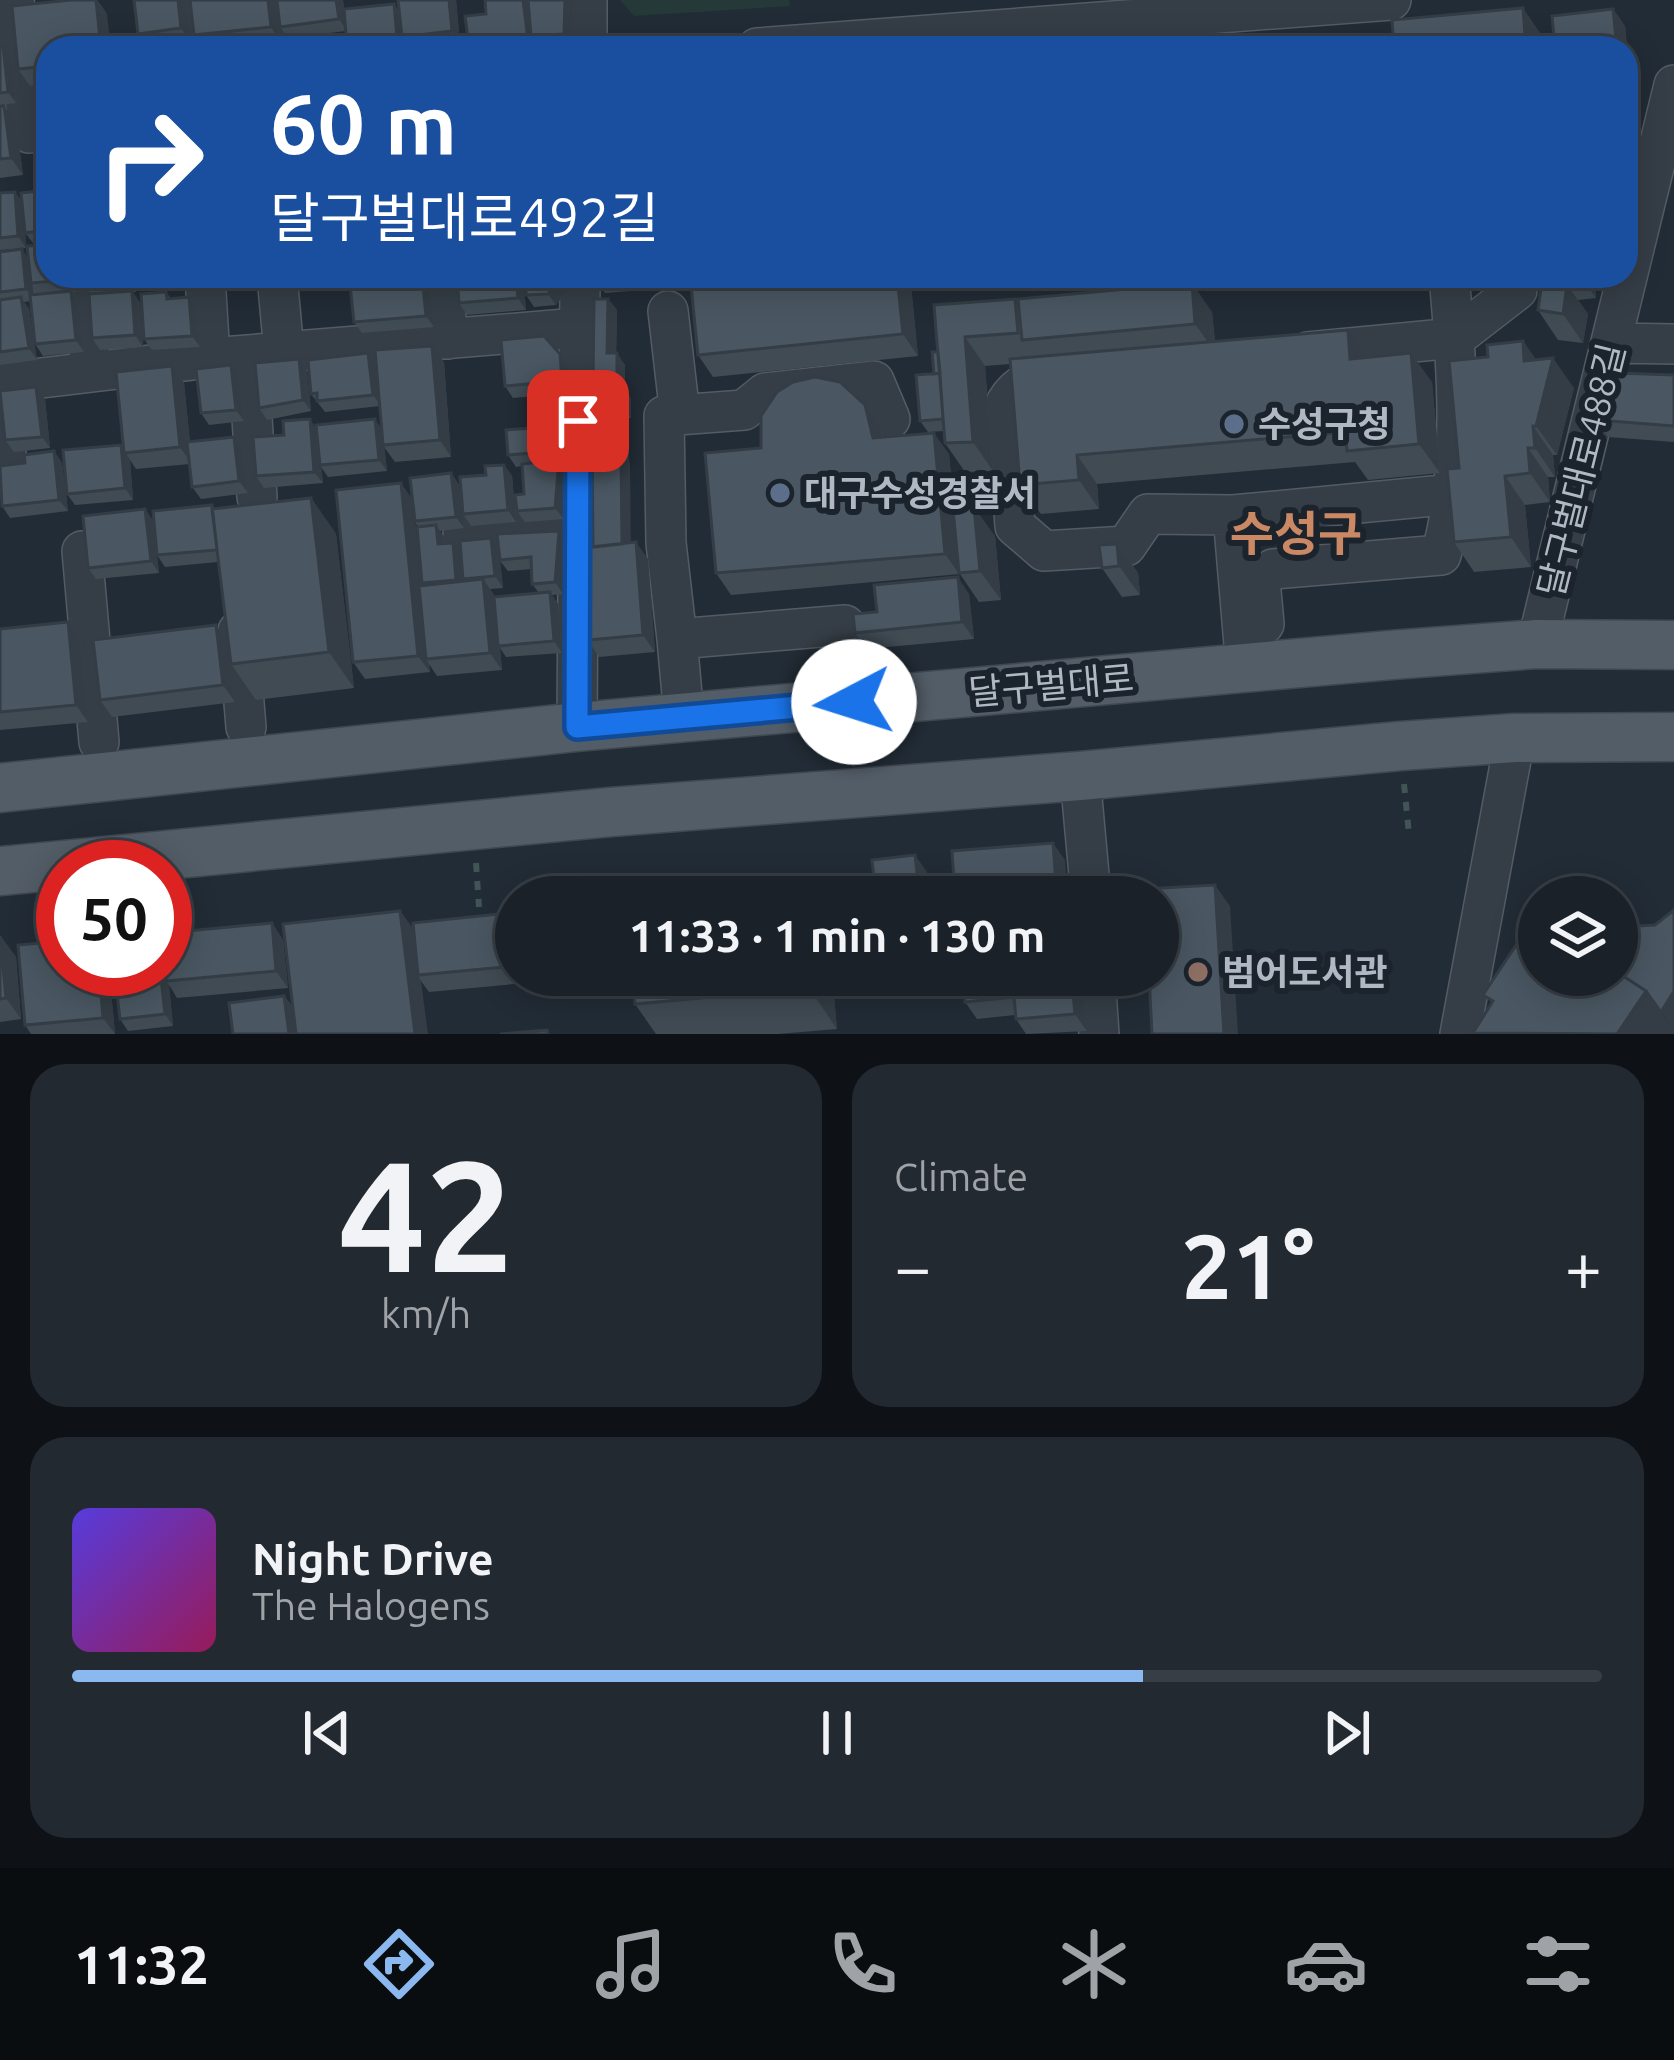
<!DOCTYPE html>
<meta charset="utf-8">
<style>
:root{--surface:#1a2128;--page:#232930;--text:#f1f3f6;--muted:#9fa3a8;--line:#383e45;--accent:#8ab8ef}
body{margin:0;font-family:Ubuntu,"Noto Sans KR",sans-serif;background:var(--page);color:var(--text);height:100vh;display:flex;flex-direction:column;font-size:45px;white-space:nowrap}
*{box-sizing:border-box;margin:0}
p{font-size:39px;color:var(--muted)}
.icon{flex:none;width:66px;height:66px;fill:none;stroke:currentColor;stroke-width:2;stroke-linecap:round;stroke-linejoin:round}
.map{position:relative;height:1034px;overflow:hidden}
.sheet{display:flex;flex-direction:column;gap:30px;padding:30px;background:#0e1216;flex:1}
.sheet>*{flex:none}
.hud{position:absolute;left:36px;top:36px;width:1602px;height:252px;border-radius:36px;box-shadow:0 6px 30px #0003,0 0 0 3px var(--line);background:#1a4fa0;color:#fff;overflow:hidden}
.controls{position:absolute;left:1518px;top:876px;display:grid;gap:24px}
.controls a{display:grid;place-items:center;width:120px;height:120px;border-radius:50%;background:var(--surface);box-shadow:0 6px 30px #0003,0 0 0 3px var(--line);font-size:60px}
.speed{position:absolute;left:36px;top:840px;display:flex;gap:24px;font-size:60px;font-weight:700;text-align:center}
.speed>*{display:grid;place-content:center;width:156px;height:156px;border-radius:50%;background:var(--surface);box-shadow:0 6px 30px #0003,0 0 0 3px var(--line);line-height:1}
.speed .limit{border:18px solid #d22;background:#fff;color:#111}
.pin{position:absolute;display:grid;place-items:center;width:102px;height:102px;color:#fff;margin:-51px;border-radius:24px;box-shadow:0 6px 18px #0006}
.me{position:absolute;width:132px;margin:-66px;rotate:265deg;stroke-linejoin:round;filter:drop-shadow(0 0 9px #0008)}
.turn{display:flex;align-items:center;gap:42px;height:252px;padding:0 36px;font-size:54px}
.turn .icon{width:156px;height:156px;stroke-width:2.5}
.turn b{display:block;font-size:84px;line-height:102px}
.big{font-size:90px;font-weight:700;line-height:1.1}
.sheet .card{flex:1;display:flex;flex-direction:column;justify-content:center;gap:18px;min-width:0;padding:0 42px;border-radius:36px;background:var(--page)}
.sheet .dial{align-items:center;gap:0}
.dial b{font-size:156px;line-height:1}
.song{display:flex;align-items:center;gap:36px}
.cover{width:144px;height:144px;border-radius:18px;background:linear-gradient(135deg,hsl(250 70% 55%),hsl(330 70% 35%))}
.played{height:12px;border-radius:6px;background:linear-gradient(90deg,var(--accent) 70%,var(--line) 70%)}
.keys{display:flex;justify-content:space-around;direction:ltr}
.heat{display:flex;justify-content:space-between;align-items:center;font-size:66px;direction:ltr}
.sheet .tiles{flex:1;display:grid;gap:30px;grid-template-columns:1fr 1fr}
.card:last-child{grid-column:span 2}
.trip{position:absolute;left:495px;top:876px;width:684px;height:120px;border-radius:60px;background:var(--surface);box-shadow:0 6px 30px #0003,0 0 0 3px var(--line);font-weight:700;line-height:120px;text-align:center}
.dock{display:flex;height:192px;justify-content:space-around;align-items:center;background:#0a0d10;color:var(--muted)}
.dock .icon{width:84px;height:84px}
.dock .current{color:var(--accent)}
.dock b{font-size:54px;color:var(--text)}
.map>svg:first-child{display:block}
.green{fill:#253938}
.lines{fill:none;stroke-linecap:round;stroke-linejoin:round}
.minor-casing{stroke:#535c65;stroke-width:42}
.major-casing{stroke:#3f4750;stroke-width:51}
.path{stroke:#425455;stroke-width:6;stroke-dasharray:9 9;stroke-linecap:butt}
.minor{stroke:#353e47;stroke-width:39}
.major{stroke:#535d67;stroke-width:48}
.wall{fill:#404b54;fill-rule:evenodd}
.shaded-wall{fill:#343d45}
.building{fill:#4a5762;stroke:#343d45;stroke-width:3}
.route-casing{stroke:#114b97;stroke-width:30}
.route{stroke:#1a73e8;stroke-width:21}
.service-dot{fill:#5c6f8a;stroke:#1b232c;stroke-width:4.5}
.education-dot{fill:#8d6e63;stroke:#1b232c;stroke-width:4.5}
.labels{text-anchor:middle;stroke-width:12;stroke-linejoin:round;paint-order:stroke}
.poi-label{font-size:36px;font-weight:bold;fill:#b0b9c3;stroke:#1b232c;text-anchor:start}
.street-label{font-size:36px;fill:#b0b9c3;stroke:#1b232c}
.district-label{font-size:48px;font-weight:bold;fill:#ca8964;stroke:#1b232c}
</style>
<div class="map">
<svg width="1674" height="1034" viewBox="0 0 1674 1034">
<rect width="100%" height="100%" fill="#222c36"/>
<path class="green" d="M620 0H789L790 6 634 16Z"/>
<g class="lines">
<g class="minor-casing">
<path id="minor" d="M14 0 29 133
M191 0 197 48
M278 0 284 48
M587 0V48
M757 48 1391 0
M83 276 91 372
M205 276 210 358
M277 276 284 352
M442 276 448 339
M668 311 680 415
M1612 343 1674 344
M1308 352 1455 338 1517 290 1516 276
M248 355 257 497
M1058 376C1035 378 1018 382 1006 403L1015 526 1044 551 1126 546 1148 514 1233 515 1246 668
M0 383 210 358 578 328
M0 394 6 454
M1233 515 1454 494
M463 535 578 524
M82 551 99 742
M1264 624 1260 580 1273 569 1441 555C1465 471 1457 363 1449 276
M238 631 246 727
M677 639 684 717
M1537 644 1674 85
M854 702 845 625 677 639 666 543 664 416 744 410 765 393 874 381 890 419
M577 727 580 276
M1080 776 1091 897
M1095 975 1099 1034
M1460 1034 1515 738"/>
</g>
<g class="major-casing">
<path id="major" d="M0 788 577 727 1391 655 1537 644 1674 645
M0 871 611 812 1080 776 1400 746 1515 738 1674 737"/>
</g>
<path class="path" d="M1404 784 1409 834
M476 863 479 907"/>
<use href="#minor" class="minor"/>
<use href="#major" class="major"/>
</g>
<path class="wall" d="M71 0H97L107 14 48 48V84L30 86 18 69Z
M134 0H183L189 39 146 45 138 34Z
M275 0 279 39 202 47 194 35Z
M277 0H343L344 9 394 4 399 12 398 0H456L460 43 410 48 404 40 405 48H348L346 31 288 38 280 27Z
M485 0H574L572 45 539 47 534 40 535 48H470L486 14Z
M1613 9 1625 26 1636 138 1626 139V48Z
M0 46H3L11 57 16 103 0 105Z
M0 107 16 123 23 175 0 178Z
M15 192 22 202 48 196V243L34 244 25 233V228L26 248 0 250V193Z
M0 252 29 259 75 276 76 292H72L79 303 84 352 43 356 35 344 31 301 24 302 29 309 37 360 0 365Z
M84 276H134L136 292H133L140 303 143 347 100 350 92 338 91 294 85 285Z
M215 276H268V277L218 281Z
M523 276 526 310 467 315 459 303Z
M593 276H668V288L605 293Z
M910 276 918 356 713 377 698 355Z
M951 276H1047L957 283Z
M1548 276H1594L1596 298 1578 300 1588 314 1583 343 1558 340 1538 310 1552 282Z
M429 280 434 327 362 333 354 322Z
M574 281 556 305 534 307 526 295Z
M166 292 171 299 189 297 197 309 200 347 152 350 144 339Z
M608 299 617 310 616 353 625 365V392L631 398V418H601L596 412 600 392 593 381Z
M1018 303 1212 312 1215 341 1367 357 1432 382 1440 473 1368 480 1355 462 1097 484 1099 509 1041 514 1020 485 1010 364 985 366 993 471 965 472 945 443 944 431 928 432 920 421 934 374 938 352Z
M1523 341 1536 360 1574 388 1557 455H1553L1555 477H1548L1550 502 1525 505 1531 567 1474 572 1454 542 1459 468 1488 357Z
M560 354 568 365 570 393 513 398 505 386Z
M444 362 451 457 395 462 384 447 387 471 328 477 321 467 323 483 264 488 256 476 284 435 316 427 382 429 380 406 325 412 311 394 376 365Z
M172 366 184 383 190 442 242 448 248 493 201 499 192 487 190 464 136 469 130 460 133 500 75 505 67 494 124 449Z
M307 371 311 411 267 420 259 408Z
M1674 375V442L1608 437 1597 420Z
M239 376 244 421 209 425 201 413Z
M45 399 50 448 14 452 5 440Z
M865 405 880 427 883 437 949 454 954 509 995 536 1001 600 979 602 960 574 731 595 716 573Z
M561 406 569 418 564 463H561L567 472 564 519 525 522 517 511 524 494 522 466 516 467 508 455 532 428Z
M629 425V461H628L630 463V543L648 559 655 652 599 657 588 640 598 452Z
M54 451 62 463 68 511 10 518 2 506 25 463Z
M504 465 512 476 516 522 471 526 463 514 486 475Z
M451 473 459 485 464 528 440 531 444 537 445 544 461 554 498 548 559 531 567 542 563 594 552 595 558 604 562 653 506 657 500 648 502 670 437 676 429 664 430 672 365 679 353 662 412 499ZM415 522 418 527 423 585H422ZM500 561 508 571 532 569V584L539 593 495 597 490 589 503 588Z
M311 498 336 534 354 688 256 700 231 664 218 562 165 567 157 555 212 505 215 509Z
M145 509 153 521 159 573 96 579 88 568Z
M1117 544 1138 573 1140 595 1122 597 1102 568Z
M969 594 974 639 866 649 855 633 877 612Z
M68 622 80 639 88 722 0 730V629Z
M216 625 227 642 235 702 112 717 100 700Z
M400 911 413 929 516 912V975H536V982L429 992 421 981 233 1034 284 996 293 1007Z
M272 923 283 940 288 988 177 998 169 985 173 1026 128 1031 120 1019 164 969Z
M0 936 16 957 21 1019 0 1022Z
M63 969H109L115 1034H31L25 1025Z
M632 975H832L837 1029 778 1034H656L635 1004Z
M877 975H916L880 979Z
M963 975H1082L1087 1031 1026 1034 1016 1019 1015 1015 977 1019 965 1002Z"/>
<path class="shaded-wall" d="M96 0 107 14 111 48H101Z
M178 0H183L185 2 189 39 181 28Z
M268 0H275L279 39 271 27Z
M336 0H343L347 31 339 19Z
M449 0H456L460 43 452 31Z
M523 0H529L531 36 535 48 528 39Z
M565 0H574L572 45 564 34Z
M394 4 402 16V37L405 48H398Z
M1523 8 1543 37 1544 48H1526Z
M1613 9 1625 26 1636 138 1626 124V48H1617Z
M3 46 11 57 16 103 8 92Z
M4 106 16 123 23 175 11 158Z
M1629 171 1637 183 1626 219V181Z
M15 192 23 203 26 248 18 236Z
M22 249 30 261 34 301 26 289Z
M67 276H75L76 292 68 280Z
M127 276H134L136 292 128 281Z
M422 276H427L429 280 434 327 426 316Z
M516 276H523L526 310 518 298Z
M561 276H574V281L556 305 548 294Z
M660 276H668V288Z
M897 276H910L918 356 903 334Z
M1580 276H1594L1596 298Z
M1192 283 1212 312 1216 353 1195 324Z
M1567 285 1588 314 1583 343 1563 314Z
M71 291 79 303 84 352 76 340Z
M132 291 140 303 143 347 135 335Z
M21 297 29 309 37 360 29 348Z
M189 297 197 309 200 347 192 336Z
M608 299 617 310 616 365 607 353Z
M1348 330 1368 359H1350Z
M965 337 985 366 993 471 973 442Z
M1523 341 1543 371 1524 361Z
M432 346 444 362 451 457 440 440Z
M368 353 376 365 381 406 373 395Z
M617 353 625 365V394L617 382Z
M1411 353 1432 382 1440 473 1419 444Z
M560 354 568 365 570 393 562 381Z
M1553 358 1574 388 1557 455 1536 426Z
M299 359 307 371 311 411 303 400Z
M231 365 239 376 244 421 236 410Z
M172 366 184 383 192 464 180 447Z
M36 387 45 399 50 448 42 437Z
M627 392 631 398V418L627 412Z
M865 405 880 427 888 460 873 438Z
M561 406 569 418 564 463 556 451Z
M310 419 318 431 323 483 314 472Z
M375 419 383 431 387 471 379 460Z
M625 419 629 425V461L625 455Z
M1533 426 1553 455 1555 477 1535 448Z
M934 433 949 454 960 575 945 554Z
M234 437 242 448 248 493 239 481Z
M121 445 130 460 133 500 125 488Z
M1528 448 1548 477 1550 502 1530 473Z
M54 451 62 463 68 511 59 500Z
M621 452 630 463 631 560 622 548Z
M1077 455 1097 484 1099 509 1079 480Z
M559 460 567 472 564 519 555 508Z
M504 465 512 476 516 522 508 510Z
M451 473 459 485 464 528 456 517Z
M1505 476 1525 505 1531 567 1511 537Z
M401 483 413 500 429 659H426L429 664 430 672 418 656Z
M311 498 336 534 354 688 329 652Z
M974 507 995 536 1001 600 980 571Z
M145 509 153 521 159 573 151 561Z
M436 525 444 537 446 556 438 544Z
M559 531 567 542 563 594 555 582Z
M491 538 499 550 503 588 495 576Z
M636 542 648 559 655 652 643 635Z
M453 543 461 554 464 592 456 580Z
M1117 544 1138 573 1140 595 1119 566Z
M958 577 969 594 974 639 962 622Z
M483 579 495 596 502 670 490 653Z
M550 592 558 604 562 653 554 641Z
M68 622 80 639 88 722 76 705Z
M216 625 227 642 235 702 223 685Z
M1053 843 1065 860 1068 897H1057Z
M915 855 927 872 930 897H920Z
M799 880 811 897H801Z
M1215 885 1230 906 1238 1034H1224Z
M400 911 416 932 418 975 421 981 428 1034H415Z
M272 923 283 940 288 988 276 971Z
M0 935 16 957 21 1019 6 998Z
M99 969H109L115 1034 103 1018Z
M160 969H164L166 981 169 985 173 1026 165 1014Z
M808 975H832L837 1029 809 988Z
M1071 975H1082L1087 1031 1075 1014Z
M1646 991 1674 1031V1034H1617Z
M1674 991V1031L1661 1012Z
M284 996 293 1007 296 1034H289Z"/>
<path class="building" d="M71 0H96L101 48H48V66L18 69 12 6Z
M134 0H178L181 28 138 34Z
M190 0H268L271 27 194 35Z
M277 0H336L339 19 280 27Z
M398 0H449L452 31 402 37Z
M485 0H523L528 39 469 47 465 16 486 14Z
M528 0H565L564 34 531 36Z
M394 4 398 48H347L344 9Z
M1523 8 1526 48H1394L1392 20Z
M1613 9 1617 48H1555L1552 16Z
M1366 40 1367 48H1264Z
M341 44V48H303Z
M0 46H3L8 92 0 93Z
M4 106 11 158 0 159V107Z
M38 191 39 197 48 196V230L25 233 21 193Z
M15 192 18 236 0 238V193Z
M48 245V276H67L68 280 31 283 27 246Z
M22 249 26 289 0 292V252Z
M84 276H127L128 281 85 285Z
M349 276H422L426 316 354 322Z
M457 276H516L518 298 459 303Z
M526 276H561L548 294 526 295Z
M690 276H897L903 334 698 355Z
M1542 281 1567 285 1563 314 1538 310Z
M1192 283 1195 324 1022 340 1018 299Z
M71 291 76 340 35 344 30 295Z
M132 291 135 335 92 338 89 294Z
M166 292 167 299 189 297 192 336 144 339 141 294Z
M21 297 29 348 0 352V300Z
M594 299H608L607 353H617V382L593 381Z
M1015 299 1018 333 965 337 973 442 945 443 934 305Z
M1348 330 1350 359 1411 353 1419 444 1347 451 1346 432 1077 455 1079 480 1020 485 1010 359Z
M544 336 560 354 562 381 505 386 501 340Z
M1523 341 1524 361 1553 358 1536 426H1533L1535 448H1528L1530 473 1505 476 1511 537 1454 542 1447 469 1459 468 1449 361 1488 357 1487 345Z
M432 346 440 440 383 445 375 350Z
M932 352H938L940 373 934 374Z
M368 353 373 395 317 401V393L311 394 308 360Z
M299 359 303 400 259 408 255 363Z
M231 365 236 410 201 413 196 369Z
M172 366 180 447 124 453 116 372Z
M940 373 943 419 920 421 916 375Z
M1615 373 1674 375V426L1597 420 1609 377Z
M815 377 840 382 865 405 873 438 934 433 945 554 716 573 705 453 761 448V416L777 392 793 382Z
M36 387 42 437 5 440 0 391Z
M597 392H627V412H596Z
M561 406 556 451 508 455 506 430 532 428 530 409Z
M310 419 314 472 256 476 253 437 284 435 283 421Z
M375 419 379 460 320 465 316 425Z
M625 419V455L621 452H598V420Z
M234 437 239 481 192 487 187 442Z
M121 445 125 488 67 494 63 450Z
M54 451 59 500 2 506 0 466 25 463 24 455Z
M592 452H621L622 544 593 547Z
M559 460 555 508 517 511 515 495 524 494 522 464Z
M504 465 508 510 463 514 460 477 486 475 485 466Z
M451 473 456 517 415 521 410 478Z
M401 483 418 656 353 662 336 490Z
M311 498 329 652 231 664 212 509Z
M212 505 217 550 157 555 153 511Z
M974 507 980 571 959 573 953 509Z
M145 509 151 561 88 568 83 516Z
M436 525 438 544 453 543 456 580 422 583 417 527Z
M559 531 555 582 532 584 531 557 500 560 497 534Z
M491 538 495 576 463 579 460 541Z
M636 542 643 635 588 640 590 547Z
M1117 544 1119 566 1102 568 1099 545Z
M958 577 962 622 855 633 853 614 877 612 874 585Z
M483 579 490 653 426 659 419 586Z
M550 592 554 641 498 646 494 597Z
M68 622 76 705 0 712V629Z
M216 625 223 685 100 700 93 640Z
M1053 843 1057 897H955L952 851Z
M915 855 920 897H876L872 860Z
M799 880 801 897H625V896Z
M1215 885 1224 1034H1152L1149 975H1158V897H1144V889Z
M1674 910V991L1661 1012 1646 991 1617 972V927L1655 925Z
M400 911 415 1034H296L283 924Z
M516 912V966L418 975 413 923Z
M1534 918 1539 922V975H1617V972L1646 991 1617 1034 1473 1033 1493 1001 1483 995Z
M272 923 276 971 166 981 165 933Z
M0 936 6 998 0 999Z
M63 941V969H99L103 1018 25 1025 18 945Z
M114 969H160L165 1014 120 1019Z
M632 975H808L809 988 635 1004Z
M963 975H1071L1075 1014 1016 1019 1014 997 965 1002Z
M284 996 289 1034H233L229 1003Z
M547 1030 548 1034H500Z"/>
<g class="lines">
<g class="route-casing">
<path id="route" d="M578 421 577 727 854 702"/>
</g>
<use href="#route" class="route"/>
</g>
<g class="service-dot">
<circle cx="1234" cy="424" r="12"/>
<circle cx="780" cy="493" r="12"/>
</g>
<circle class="education-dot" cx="1198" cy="972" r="12"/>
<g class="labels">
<g class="poi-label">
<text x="1258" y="437">수성구청</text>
<text x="804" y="506">대구수성경찰서</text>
<text x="1222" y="985">범어도서관</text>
</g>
<g class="street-label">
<text transform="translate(1581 470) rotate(-76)" y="13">달구벌대로488길</text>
<text transform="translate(1051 685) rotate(-5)" y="13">달구벌대로</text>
</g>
<g class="district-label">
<text x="1296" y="551">수성구</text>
</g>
</g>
</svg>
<div class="controls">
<a><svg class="icon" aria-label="layers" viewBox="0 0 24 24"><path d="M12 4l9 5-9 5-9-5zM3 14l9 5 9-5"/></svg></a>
</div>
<div class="speed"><div class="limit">50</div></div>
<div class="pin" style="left:578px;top:421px;background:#d93025"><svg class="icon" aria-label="arrive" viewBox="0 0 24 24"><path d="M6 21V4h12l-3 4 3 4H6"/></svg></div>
<svg class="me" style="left:854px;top:702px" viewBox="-20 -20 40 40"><circle r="19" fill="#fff"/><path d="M0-13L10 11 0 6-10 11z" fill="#1a73e8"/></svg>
<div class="trip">11:33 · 1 min · 130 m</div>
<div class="hud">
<div class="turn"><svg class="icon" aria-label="right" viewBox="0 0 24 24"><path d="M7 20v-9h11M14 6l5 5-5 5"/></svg><div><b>60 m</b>달구벌대로492길</div></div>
</div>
</div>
<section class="sheet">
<div class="tiles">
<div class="card dial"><b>42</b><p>km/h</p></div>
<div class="card"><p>Climate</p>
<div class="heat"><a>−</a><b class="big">21°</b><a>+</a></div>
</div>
<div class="card">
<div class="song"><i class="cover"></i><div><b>Night Drive</b><p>The Halogens</p></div></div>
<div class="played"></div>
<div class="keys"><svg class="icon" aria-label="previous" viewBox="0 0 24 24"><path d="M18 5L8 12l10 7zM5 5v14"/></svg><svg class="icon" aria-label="pause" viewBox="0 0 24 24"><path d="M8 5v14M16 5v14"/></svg><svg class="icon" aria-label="next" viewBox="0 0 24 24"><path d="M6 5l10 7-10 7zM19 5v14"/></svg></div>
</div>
</div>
</section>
<nav class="dock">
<b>11:32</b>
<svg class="icon current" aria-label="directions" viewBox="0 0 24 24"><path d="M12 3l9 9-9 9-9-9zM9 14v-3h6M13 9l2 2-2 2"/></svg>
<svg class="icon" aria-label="music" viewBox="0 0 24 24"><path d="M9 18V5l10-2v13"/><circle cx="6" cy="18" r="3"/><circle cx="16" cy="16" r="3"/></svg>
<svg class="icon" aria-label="phone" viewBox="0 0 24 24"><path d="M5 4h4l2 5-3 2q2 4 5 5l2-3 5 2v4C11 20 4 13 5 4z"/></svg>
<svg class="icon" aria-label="climate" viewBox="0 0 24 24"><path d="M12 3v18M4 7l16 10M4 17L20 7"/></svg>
<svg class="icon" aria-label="car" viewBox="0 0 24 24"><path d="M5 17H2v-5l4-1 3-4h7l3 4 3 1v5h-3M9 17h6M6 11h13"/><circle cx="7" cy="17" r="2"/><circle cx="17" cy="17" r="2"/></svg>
<svg class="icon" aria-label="filters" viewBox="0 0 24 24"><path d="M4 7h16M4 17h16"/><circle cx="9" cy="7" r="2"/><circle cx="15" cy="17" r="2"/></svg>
</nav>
